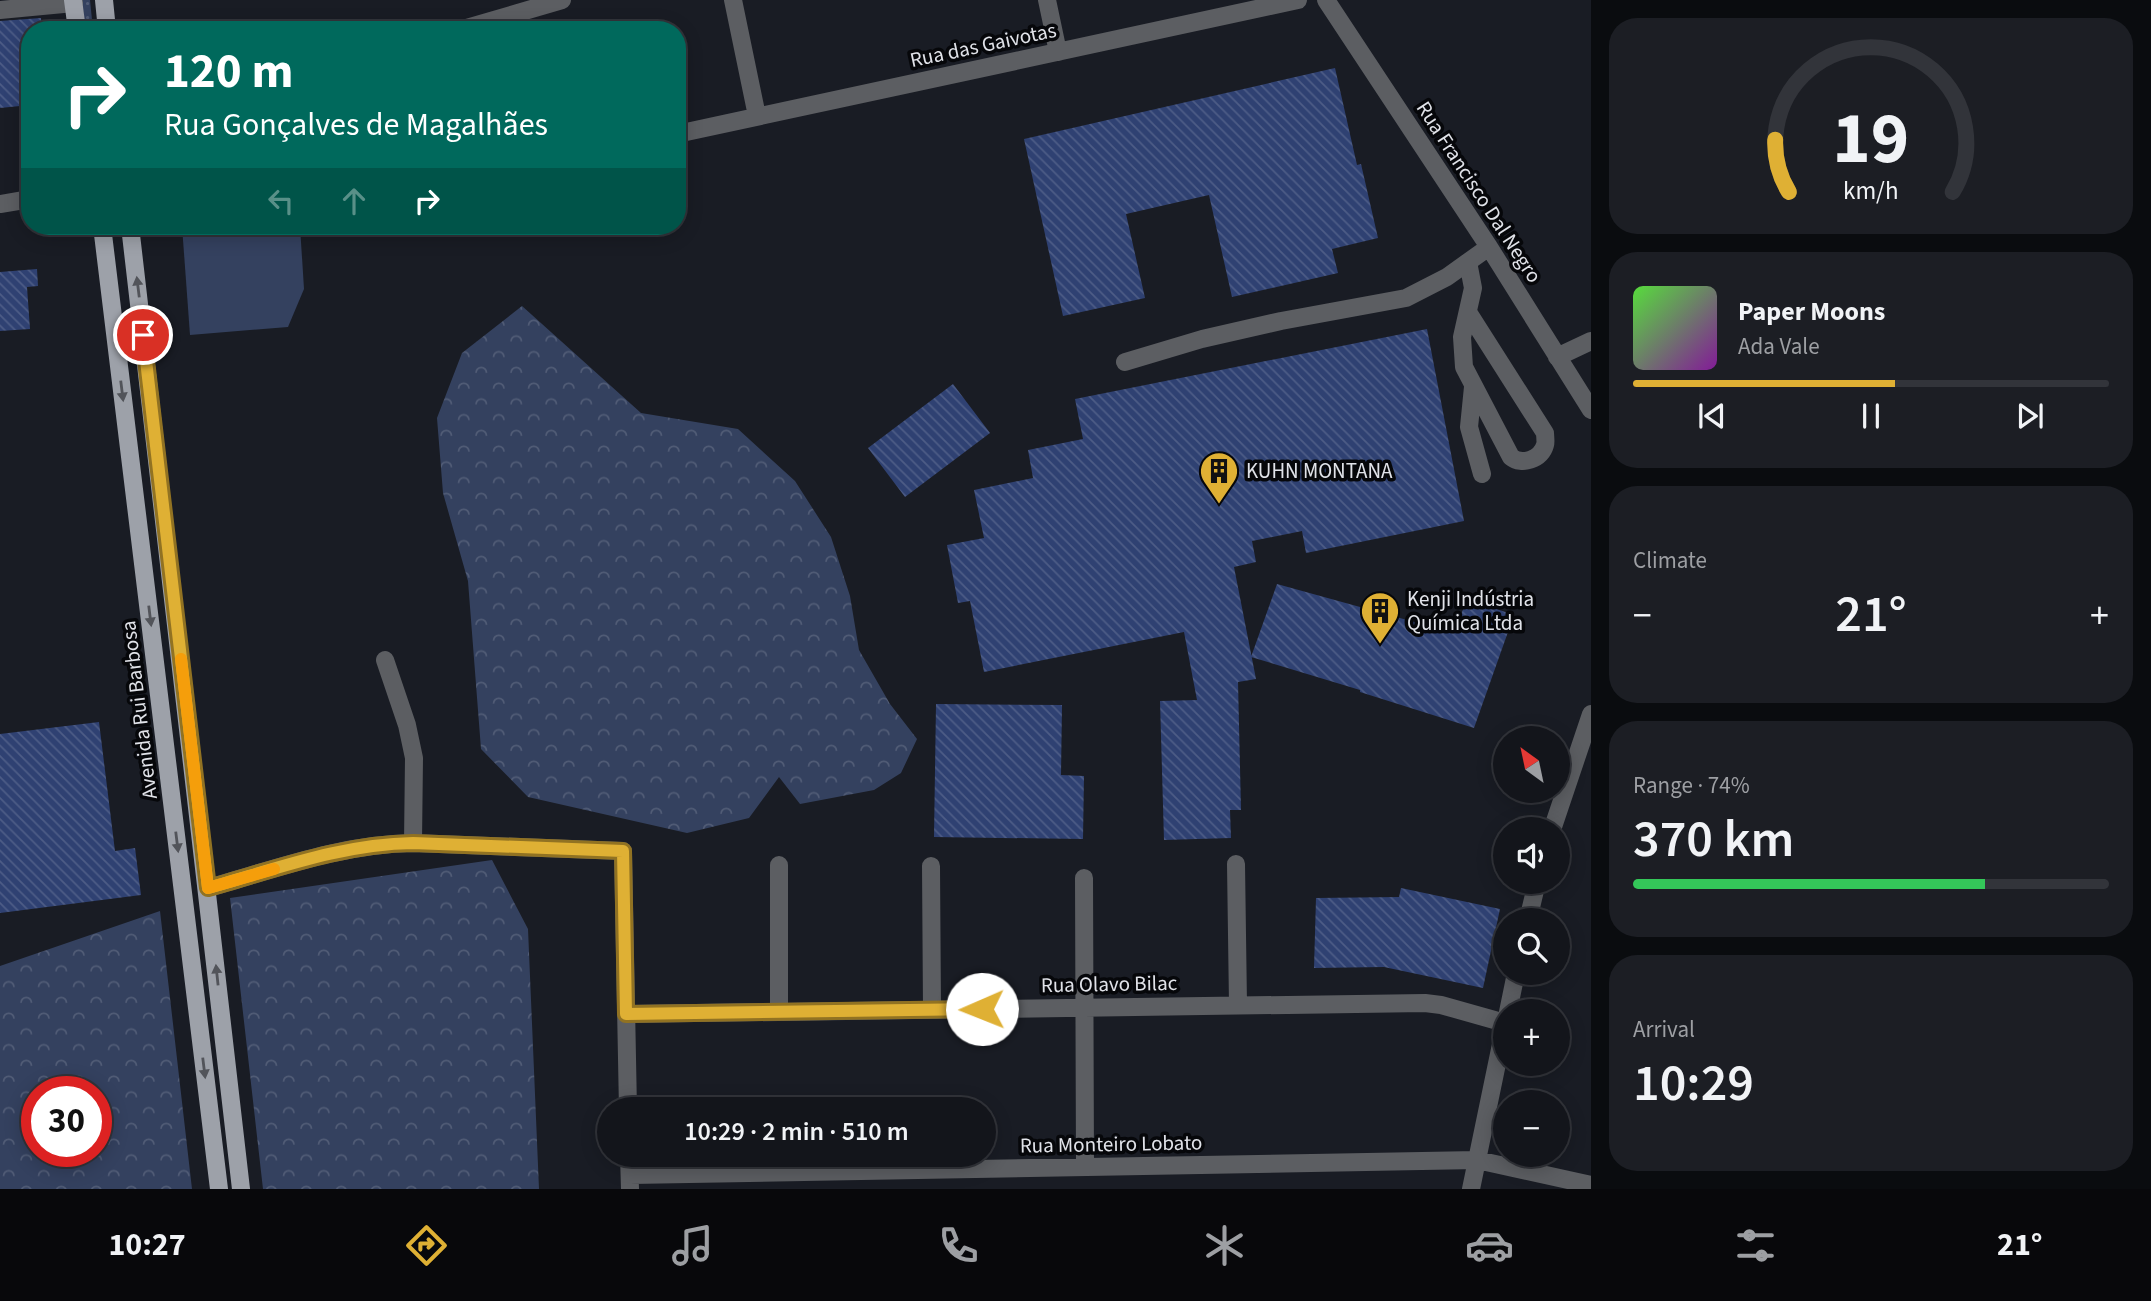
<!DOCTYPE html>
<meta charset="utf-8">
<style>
:root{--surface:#13151b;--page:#1c1e24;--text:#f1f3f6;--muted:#9d9fa3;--line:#32343a;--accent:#dfb034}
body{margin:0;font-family:"Source Sans 3",sans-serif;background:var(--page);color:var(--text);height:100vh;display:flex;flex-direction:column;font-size:26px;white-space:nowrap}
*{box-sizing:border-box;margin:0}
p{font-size:23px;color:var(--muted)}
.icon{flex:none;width:38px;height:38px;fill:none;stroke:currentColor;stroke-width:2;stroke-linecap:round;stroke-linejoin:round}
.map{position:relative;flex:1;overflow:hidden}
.drawer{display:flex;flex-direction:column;gap:18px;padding:18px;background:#0a0c0f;width:560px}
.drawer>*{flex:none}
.hud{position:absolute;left:21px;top:21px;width:665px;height:214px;border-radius:28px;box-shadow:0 4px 18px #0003,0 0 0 2px var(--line);background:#00695c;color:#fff;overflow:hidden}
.needle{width:46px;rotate:327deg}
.controls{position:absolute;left:1493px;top:726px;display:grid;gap:14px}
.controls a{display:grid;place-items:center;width:77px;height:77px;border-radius:50%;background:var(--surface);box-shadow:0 4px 18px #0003,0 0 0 2px var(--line);font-size:35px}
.speed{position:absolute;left:21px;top:1076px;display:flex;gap:14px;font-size:35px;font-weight:700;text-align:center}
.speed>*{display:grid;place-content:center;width:91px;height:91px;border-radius:50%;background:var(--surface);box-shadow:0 4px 18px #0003,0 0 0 2px var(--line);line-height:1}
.speed .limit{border:10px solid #d22;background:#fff;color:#111}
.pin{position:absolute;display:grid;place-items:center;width:60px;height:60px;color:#fff;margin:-30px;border:4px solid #fff;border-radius:50%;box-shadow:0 2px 7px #0007}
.me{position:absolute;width:77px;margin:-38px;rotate:269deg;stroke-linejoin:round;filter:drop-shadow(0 0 5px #0008)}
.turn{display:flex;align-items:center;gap:24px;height:147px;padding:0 28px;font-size:32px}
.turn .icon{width:91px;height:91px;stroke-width:2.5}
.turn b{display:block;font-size:49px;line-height:60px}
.lanes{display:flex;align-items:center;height:66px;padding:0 28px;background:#0003;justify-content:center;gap:35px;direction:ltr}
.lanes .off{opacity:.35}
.big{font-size:52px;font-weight:600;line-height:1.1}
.drawer .widget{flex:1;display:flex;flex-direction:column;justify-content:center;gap:10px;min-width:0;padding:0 24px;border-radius:28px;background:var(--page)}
.drawer .dial{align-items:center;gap:0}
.dial svg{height:182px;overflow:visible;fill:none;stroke:var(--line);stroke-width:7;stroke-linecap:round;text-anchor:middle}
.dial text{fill:var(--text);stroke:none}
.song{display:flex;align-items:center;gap:21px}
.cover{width:84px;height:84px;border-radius:10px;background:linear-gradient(135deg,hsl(110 70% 55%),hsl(290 70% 35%))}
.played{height:7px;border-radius:4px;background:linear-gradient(90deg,var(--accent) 55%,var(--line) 55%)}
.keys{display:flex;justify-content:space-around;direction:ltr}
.heat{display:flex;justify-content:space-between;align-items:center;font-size:38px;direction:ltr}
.charge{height:10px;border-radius:5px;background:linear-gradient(90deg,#34c759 74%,var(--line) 0)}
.trip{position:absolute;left:597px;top:1097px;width:399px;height:70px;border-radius:35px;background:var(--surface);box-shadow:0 4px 18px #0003,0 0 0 2px var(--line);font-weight:600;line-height:70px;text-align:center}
.menu{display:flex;height:112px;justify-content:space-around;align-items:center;background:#08080b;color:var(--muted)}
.menu .icon{width:49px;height:49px}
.menu .on{color:var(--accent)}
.menu b{font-size:32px;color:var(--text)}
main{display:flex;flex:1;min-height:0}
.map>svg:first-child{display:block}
.grass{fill:url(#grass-dots)}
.forest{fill:url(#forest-crowns);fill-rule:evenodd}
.pitch{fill:#34415f}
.building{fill:url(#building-back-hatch)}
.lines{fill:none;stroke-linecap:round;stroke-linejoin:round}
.minor{stroke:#5c5e62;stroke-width:18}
.major{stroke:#9da1a9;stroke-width:18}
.oneway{fill:#52545a}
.route-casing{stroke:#917222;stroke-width:18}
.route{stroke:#dfb034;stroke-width:12}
.slow{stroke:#f59e0b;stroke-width:12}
.labels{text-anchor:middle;stroke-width:7;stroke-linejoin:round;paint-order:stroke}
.street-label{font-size:21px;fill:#e1e3e9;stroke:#06070a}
.poi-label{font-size:21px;fill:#e1e3e9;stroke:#06070a;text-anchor:start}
</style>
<main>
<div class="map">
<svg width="1591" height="1189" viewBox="0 0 1591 1189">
<defs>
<pattern id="grass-dots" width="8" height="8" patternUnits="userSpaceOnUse" patternTransform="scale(1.75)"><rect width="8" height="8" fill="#34415f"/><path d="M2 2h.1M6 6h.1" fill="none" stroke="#515c76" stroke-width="1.8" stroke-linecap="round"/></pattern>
<pattern id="forest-crowns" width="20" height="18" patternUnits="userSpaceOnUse" patternTransform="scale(1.75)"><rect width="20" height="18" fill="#34415f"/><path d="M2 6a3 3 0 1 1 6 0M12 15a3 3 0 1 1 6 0" fill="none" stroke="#515c76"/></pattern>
<pattern id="building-back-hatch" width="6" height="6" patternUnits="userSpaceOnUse" patternTransform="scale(1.75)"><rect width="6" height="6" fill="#2f4172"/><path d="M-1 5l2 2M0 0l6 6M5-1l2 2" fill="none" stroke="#4d5c86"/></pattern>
</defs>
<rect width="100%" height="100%" fill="#191c24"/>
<path class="grass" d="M82 0H90L93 30H85Z"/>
<path class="forest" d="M522 306 641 413 738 429 795 481 831 537 850 596 859 650 890 704 917 739 901 773 874 790 800 804 779 777 749 818 687 833 528 797 481 749 468 581 443 493 437 418 462 353Z
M492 860 528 929 539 1189H263L230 898Z
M160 911 192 1189H0V966ZM37 1092H96V1152H37Z"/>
<path class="pitch" d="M182 226H300L304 289 288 327 190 335Z"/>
<path class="building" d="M41 18 42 30H30V105L0 108V21Z
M1335 68 1357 165 1361 164 1378 238 1332 249 1338 273 1232 297 1209 195 1126 214 1145 298 1063 316 1024 139Z
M37 269 38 286 27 287 30 329 0 331V272Z
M1427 329 1464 521 1306 553 1302 531 1252 541 1256 562 1234 567 1256 679 1238 682 1241 810H1230L1231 838 1164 840 1160 701 1197 700 1184 632 984 672 970 601 958 603 947 545 984 538 974 490 1033 478 1028 450 1083 439 1075 399Z
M953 384 990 433 905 497 868 448Z
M1277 584 1454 633 1467 599 1514 615 1474 728 1360 692V690L1251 657Z
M936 704 1062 705 1061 775 1084 776 1083 839 934 837Z
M99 722 115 851 135 848 141 895 0 913V734Z
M1401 888 1500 909 1483 988 1384 967 1314 968 1316 898 1399 897Z"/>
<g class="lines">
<path class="minor" d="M733 0 757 116
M1047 0 1058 52
M1326 0 1489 247 1591 410
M0 10 74 3
M460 30 562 0
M677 134 1298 0
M0 204 30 199
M1468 262 1473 288 1462 337 1464 367 1511 457C1522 466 1541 459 1545 445 1546 444 1545 434 1545 433L1468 312
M1557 357 1591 341
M1125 362 1202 339 1281 321 1406 298 1447 277 1489 247
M1473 387 1469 427 1482 474
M385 660 407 725 414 758 413 843
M1552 830 1591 714
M1236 864 1238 1005
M931 866 932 1010
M1084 878 1085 1167
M208 888C275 869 342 844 413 843L623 851 628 1110
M1528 920 1537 882
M779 1012V865
M1508 1012 1516 973
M626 1014 1425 1003 1441 1005 1505 1023
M629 1155 630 1189
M630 1175 1477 1160 1591 1185
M1471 1189 1505 1025"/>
<path class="major" d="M73 0 77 30
M104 0 107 30
M102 226 219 1189
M130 226 241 1189"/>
</g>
<defs><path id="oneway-solid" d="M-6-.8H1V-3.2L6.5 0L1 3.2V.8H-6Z" transform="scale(1.75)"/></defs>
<g class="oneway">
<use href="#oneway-solid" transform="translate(138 287) rotate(-97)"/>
<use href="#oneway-solid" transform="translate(122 391) rotate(83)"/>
<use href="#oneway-solid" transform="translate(150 616) rotate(83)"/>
<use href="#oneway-solid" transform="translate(177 842) rotate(83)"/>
<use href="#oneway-solid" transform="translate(217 975) rotate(-96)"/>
<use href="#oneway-solid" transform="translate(204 1068) rotate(83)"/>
</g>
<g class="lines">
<g class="route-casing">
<path id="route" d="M143 335 208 888C276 869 342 844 413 843L623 851 626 1014 982 1009"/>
</g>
<use href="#route" class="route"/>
<path class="slow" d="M181 659 208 888 274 869"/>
</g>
<defs>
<g id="building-pin" transform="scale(2.0125)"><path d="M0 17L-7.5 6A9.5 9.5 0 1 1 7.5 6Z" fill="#dfb034" stroke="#06070a"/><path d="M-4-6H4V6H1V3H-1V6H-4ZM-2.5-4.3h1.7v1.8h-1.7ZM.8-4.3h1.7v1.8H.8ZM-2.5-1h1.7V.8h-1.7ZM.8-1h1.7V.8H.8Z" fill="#111"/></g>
</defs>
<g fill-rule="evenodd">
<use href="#building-pin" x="1219" y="471"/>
<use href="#building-pin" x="1380" y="611"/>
</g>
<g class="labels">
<g class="street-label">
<text transform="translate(983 45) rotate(-12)" y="7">Rua das Gaivotas</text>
<text transform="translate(1479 192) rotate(57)" y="7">Rua Francisco Dal Negro</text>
<text transform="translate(139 710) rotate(-97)" y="7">Avenida Rui Barbosa</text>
<text transform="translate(1109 984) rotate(-1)" y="7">Rua Olavo Bilac</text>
<text transform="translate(1111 1144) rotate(-1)" y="7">Rua Monteiro Lobato</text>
</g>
<g class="poi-label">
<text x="1246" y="478">KUHN MONTANA</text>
<text x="1407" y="606">Kenji Indústria<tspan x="1407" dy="24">Química Ltda</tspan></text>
</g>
</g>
</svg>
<div class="controls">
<a><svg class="needle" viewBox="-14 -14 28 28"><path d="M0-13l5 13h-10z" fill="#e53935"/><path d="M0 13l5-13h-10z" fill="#9d9fa3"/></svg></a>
<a><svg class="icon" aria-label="sound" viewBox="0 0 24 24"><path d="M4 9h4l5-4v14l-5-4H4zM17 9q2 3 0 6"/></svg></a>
<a><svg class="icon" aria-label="search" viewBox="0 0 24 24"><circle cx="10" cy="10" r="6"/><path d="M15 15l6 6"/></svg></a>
<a>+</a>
<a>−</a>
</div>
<div class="speed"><div class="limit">30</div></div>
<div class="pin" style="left:143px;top:335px;background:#d93025"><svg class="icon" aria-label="arrive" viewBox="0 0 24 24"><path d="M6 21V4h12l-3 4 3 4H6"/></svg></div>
<svg class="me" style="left:982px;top:1009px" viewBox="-20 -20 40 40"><circle r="19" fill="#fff"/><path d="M0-13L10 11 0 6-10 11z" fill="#dfb034"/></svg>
<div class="trip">10:29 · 2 min · 510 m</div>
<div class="hud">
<div class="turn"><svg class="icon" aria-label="right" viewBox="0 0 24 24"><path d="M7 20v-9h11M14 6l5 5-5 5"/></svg><div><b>120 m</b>Rua Gonçalves de Magalhães</div></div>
<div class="lanes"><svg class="icon off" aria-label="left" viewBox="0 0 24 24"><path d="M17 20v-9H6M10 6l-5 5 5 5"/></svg><svg class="icon off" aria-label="ahead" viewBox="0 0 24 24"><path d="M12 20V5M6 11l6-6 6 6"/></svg><svg class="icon" aria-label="right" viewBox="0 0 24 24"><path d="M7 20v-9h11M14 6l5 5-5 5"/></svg></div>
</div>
</div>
<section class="drawer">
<div class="widget dial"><svg viewBox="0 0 100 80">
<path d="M14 69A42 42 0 1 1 86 69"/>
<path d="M14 69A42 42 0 0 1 8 46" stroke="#dfb034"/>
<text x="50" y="56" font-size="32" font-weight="700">19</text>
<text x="50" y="72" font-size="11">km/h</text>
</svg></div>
<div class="widget">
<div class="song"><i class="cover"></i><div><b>Paper Moons</b><p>Ada Vale</p></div></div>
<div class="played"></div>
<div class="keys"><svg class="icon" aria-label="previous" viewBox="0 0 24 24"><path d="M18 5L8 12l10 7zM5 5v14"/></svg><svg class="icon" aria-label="pause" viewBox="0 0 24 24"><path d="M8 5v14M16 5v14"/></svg><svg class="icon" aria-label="next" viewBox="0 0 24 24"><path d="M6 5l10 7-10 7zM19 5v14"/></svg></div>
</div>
<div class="widget"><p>Climate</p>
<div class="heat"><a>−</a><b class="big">21°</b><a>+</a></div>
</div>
<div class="widget"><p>Range · 74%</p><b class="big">370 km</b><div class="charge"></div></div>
<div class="widget"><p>Arrival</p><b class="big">10:29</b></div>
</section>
</main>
<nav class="menu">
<b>10:27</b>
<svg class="icon on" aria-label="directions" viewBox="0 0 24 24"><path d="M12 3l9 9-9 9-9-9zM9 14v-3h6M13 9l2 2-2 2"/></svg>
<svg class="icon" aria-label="music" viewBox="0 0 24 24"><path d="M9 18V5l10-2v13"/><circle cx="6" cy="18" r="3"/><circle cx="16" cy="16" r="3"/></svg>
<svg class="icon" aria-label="phone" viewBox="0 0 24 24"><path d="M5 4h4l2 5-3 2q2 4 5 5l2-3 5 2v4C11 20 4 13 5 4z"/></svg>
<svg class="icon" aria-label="climate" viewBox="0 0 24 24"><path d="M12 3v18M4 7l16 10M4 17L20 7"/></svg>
<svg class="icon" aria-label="car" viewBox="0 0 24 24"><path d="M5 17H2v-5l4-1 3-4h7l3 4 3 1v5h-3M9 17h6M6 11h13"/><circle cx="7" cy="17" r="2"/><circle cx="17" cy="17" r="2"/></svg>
<svg class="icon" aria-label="filters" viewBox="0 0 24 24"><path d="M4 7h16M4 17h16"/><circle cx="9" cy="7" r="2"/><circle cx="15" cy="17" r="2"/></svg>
<b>21°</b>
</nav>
